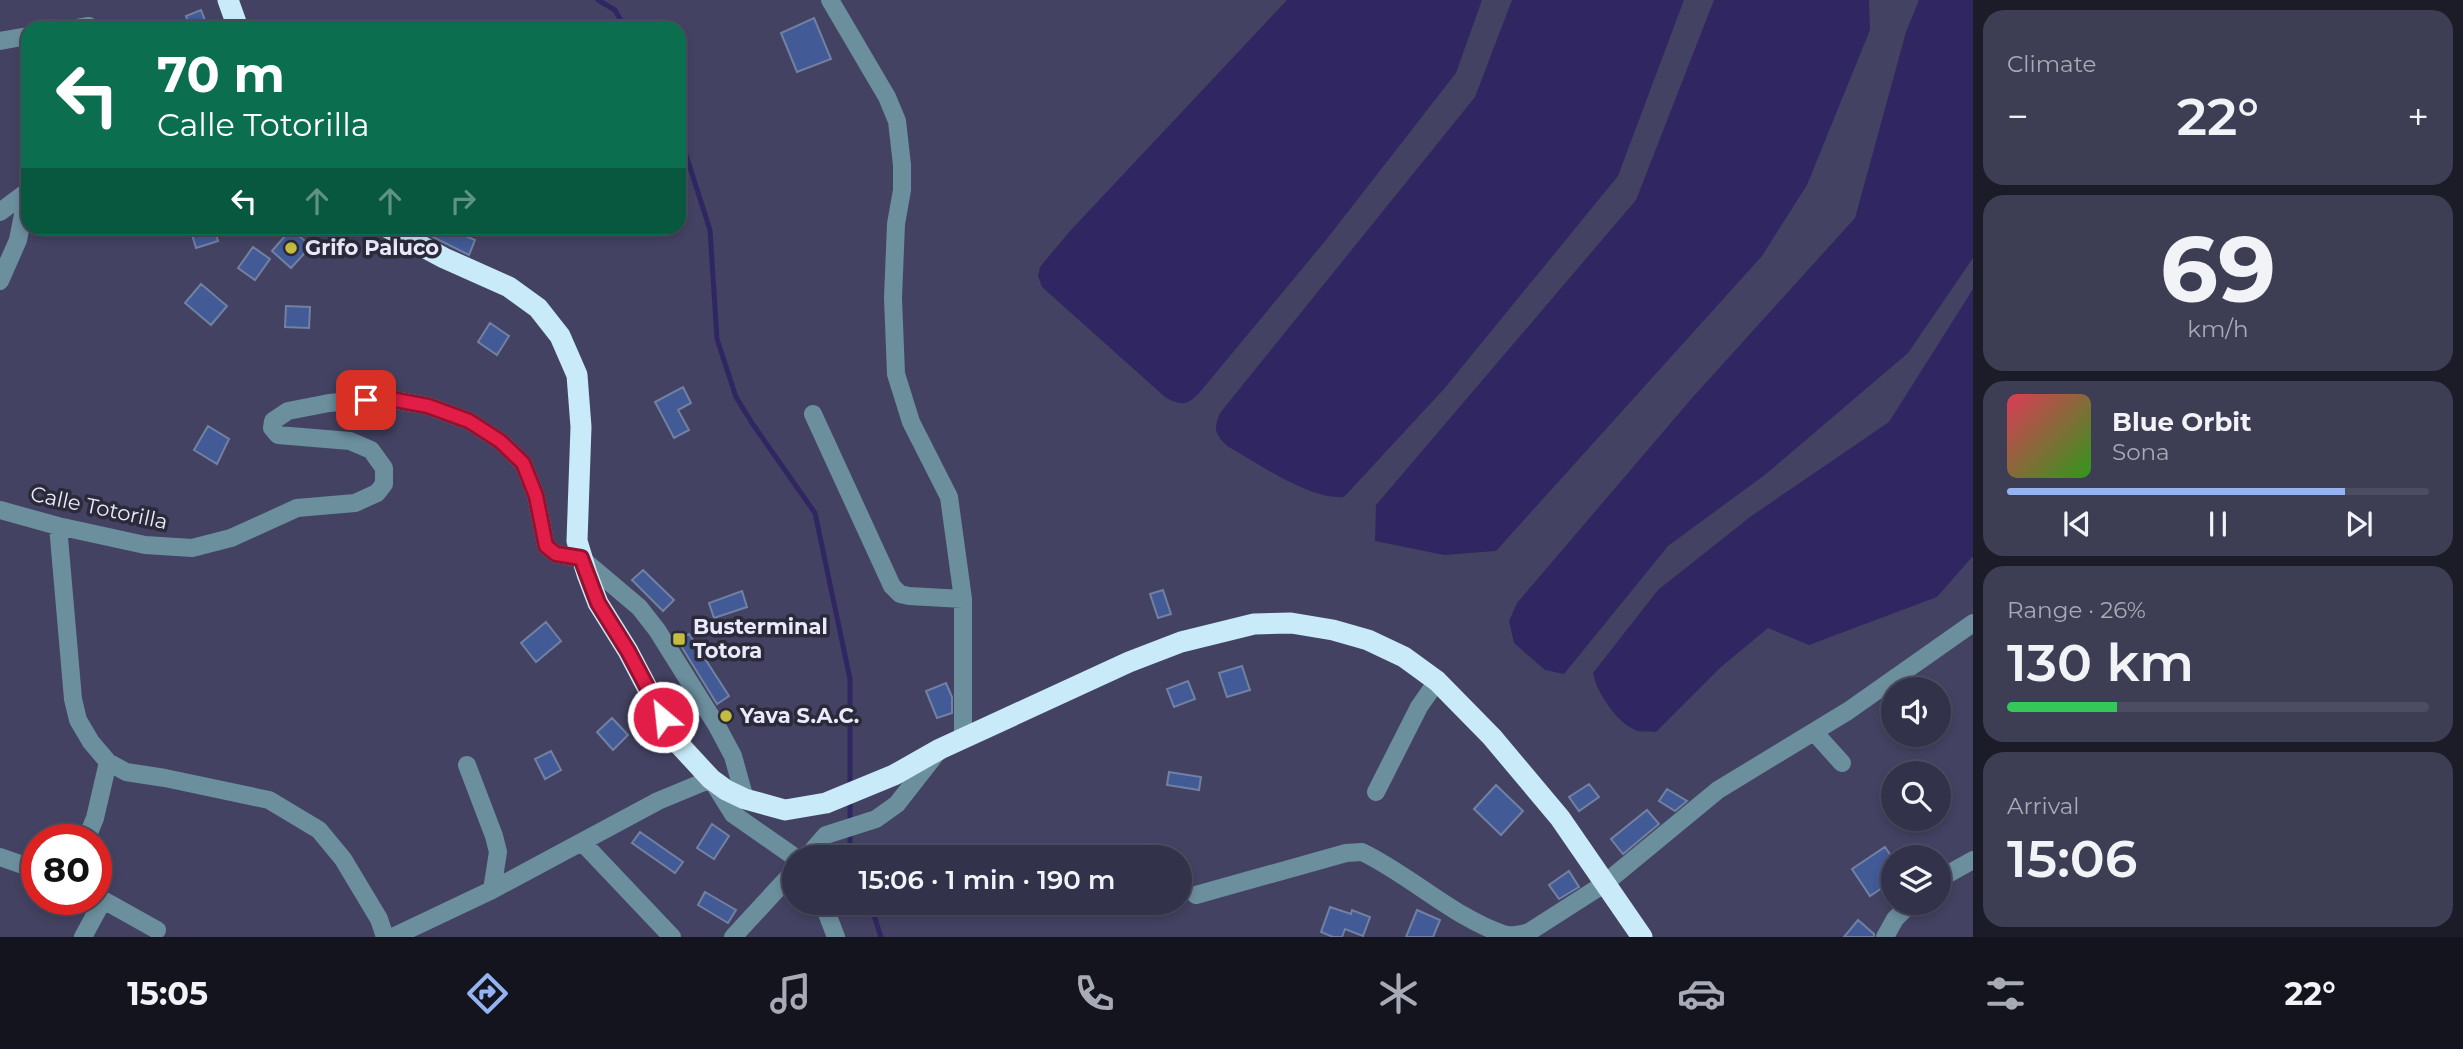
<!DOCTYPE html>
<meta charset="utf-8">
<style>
:root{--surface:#32324a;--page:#3d3e54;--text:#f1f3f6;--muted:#a8aab5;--line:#4d4d62;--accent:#95b2f1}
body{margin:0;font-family:Montserrat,sans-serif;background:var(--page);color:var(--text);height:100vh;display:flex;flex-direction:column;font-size:26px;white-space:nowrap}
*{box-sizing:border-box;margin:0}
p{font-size:23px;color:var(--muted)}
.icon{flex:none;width:38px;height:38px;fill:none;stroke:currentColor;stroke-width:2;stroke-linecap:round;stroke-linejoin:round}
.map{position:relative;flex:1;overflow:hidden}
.details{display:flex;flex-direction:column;gap:10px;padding:10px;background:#1c1c29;width:490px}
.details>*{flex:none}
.hud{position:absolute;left:21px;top:21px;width:665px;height:214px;border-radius:21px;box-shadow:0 4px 10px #0003,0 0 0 2px var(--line);background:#0b6e4f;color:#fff;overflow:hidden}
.buttons{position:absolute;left:1881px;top:677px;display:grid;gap:14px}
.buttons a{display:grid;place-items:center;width:70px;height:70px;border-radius:50%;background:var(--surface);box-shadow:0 4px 10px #0003,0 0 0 2px var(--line);font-size:35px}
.speed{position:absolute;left:21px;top:824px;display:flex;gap:14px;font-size:35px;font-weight:700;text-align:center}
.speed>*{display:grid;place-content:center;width:91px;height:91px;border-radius:50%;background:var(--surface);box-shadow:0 4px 10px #0003,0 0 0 2px var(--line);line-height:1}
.speed .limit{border:10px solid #d22;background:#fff;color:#111}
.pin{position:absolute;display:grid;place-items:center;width:60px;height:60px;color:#fff;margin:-30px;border-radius:14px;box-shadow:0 4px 10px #0006}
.me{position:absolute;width:77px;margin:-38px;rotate:332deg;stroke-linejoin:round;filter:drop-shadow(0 0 5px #0008)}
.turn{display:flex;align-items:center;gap:24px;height:147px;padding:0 21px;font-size:32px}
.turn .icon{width:91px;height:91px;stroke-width:2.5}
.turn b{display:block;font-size:49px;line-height:60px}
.lanes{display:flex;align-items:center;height:66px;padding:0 21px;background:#0003;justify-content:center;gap:35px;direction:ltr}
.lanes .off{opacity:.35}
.big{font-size:52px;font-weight:600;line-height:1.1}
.details .card{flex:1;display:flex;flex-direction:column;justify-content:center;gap:10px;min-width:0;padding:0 24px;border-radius:21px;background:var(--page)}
.details .dial{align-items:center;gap:0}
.dial b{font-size:91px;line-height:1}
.song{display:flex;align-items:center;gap:21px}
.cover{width:84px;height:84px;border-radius:10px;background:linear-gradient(135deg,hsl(350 70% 55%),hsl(110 70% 35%))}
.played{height:7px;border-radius:4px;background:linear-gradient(90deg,var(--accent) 80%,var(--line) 80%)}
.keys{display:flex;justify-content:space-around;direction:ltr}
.heat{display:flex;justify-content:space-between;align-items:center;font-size:38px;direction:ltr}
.charge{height:10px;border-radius:5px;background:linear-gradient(90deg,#34c759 26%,var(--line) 0)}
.trip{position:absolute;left:782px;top:845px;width:410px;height:70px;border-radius:35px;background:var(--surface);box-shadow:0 4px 10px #0003,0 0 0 2px var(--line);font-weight:600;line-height:70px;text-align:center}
.menu{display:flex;height:112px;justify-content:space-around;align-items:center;background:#14141e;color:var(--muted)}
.menu .icon{width:49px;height:49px}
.menu .on{color:var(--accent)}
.menu b{font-size:32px;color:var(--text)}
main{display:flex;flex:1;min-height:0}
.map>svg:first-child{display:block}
.water{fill:#302762}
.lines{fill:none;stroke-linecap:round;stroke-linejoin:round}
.stream{stroke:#302762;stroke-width:5}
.building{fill:#425a95;stroke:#7281a2;stroke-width:2}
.minor{stroke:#6c8f9e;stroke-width:18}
.highway{stroke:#c9eaf9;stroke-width:21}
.route-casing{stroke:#92132f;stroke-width:18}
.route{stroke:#e11d48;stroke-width:12}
.poi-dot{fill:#c4bc3e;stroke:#2b2a39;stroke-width:2.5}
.labels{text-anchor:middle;stroke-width:7;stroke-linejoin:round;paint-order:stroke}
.poi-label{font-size:21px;font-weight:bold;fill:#eaeafe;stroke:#2b2a39;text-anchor:start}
.street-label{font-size:21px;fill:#eaeafe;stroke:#2b2a39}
</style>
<main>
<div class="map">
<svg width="1973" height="937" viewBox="0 0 1973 937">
<rect width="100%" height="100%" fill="#434262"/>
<path class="water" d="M1287 0H1482L1456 73 1326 240 1200 392C1187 406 1181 406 1165 397L1042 287 1038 276 1040 267 1070 231Z
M1512 0H1684L1618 176 1444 389 1344 497C1309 500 1258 463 1227 446 1215 434 1213 429 1220 413L1475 97Z
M1714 0H1869L1870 30 1807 185 1762 256 1496 551 1444 555 1375 541 1376 505 1636 200Z
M1919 0H1973V258L1908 353 1766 474 1668 546 1564 674 1545 670 1514 643 1509 621 1517 603 1692 398 1855 218 1906 32Z
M1973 289V556L1937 597 1809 645 1768 628 1721 667 1656 732C1650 731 1643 732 1638 731 1619 726 1596 692 1593 673L1658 590 1750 517 1889 422Z"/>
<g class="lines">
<path class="stream" d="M598 0 615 10 625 28
M679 133 710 230 717 339 736 397 752 423 815 513 850 679V788
M850 798V847L854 858
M870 903 881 937"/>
</g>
<path class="building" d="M201 10 208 28H190L186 16Z
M814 18 831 59 797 72 781 33Z
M190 228H214L218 241 196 248Z
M415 228H447L475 240 469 255Z
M291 229 311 246 291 268 272 251Z
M253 247 270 259 255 280 238 268Z
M201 284 227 306 211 325 185 303Z
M286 306 310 307 309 328 285 327Z
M490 323 509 336 497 355 478 342Z
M683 387 691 403 678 410 689 430 674 438 655 402Z
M208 426 229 439 217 464 194 450Z
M643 570 674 600 663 611 632 580Z
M1163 590 1171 614 1158 618 1150 594Z
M742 591 747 607 714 618 709 603Z
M546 622 561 641 536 662 521 643Z
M689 634 729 696 717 704 678 641Z
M1242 666 1250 690 1227 697 1219 673Z
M1188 681 1195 699 1174 707 1167 689Z
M946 683 952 697V713L937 718 926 691Z
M612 718 628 735 613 750 597 732Z
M551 751 561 770 545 779 535 759Z
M1169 772 1201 777 1199 790 1167 785Z
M1589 784 1599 797 1579 811 1569 797Z
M1496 785 1523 811 1501 835 1474 809Z
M1667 789 1687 801 1675 811 1659 801Z
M1647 810 1659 824 1623 854 1611 839Z
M712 824 729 836 714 859 697 848Z
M640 832 683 862 675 873 632 843Z
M1885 847 1894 860V880L1870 896 1852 869Z
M1569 871 1579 887 1559 899 1549 885Z
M705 892 736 910 728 923 698 905Z
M1330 907 1351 914 1352 910 1370 917 1363 936 1345 929 1342 937H1333L1321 932Z
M1417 910 1440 920 1433 937H1406Z
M1858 920 1874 934V937H1844Z"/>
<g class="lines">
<path class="minor" d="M830 0 887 97 897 121 902 165V190L896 224 893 298 896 374 911 422 949 497 963 599V738
M77 28 89 26
M0 41 28 36
M0 212 28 191
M0 281 18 240 27 194
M813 414 892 586 900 594 909 596 963 599
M0 510 58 526 145 545 192 548 231 538 297 508 355 503 377 493 384 484V468L371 450 350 441 278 435 272 428 273 421 288 411 329 403 385 398 428 406 469 421 500 441 523 463 536 496 546 546 556 554 581 558 639 607 657 630 717 726 733 756 745 799
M58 526 73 699 78 720 91 742 108 762 126 772 165 778 269 800 319 830 343 859 379 919 385 937
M1814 732 1842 763
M467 765 494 836 498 852 492 890
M1376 792 1419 707 1437 681
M86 840 95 818 108 762
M582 842 672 937
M0 857 37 870
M806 858 826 835 876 819 897 804 936 754
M1939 879 1973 860
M1196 895 1346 853 1362 852C1410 875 1453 917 1503 934 1512 937 1520 935 1529 932L1604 884 1718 790 1848 711 1973 623
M96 896 157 930
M823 903 836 937
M83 937 103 900
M393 937 492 890 658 801 711 779 733 814 796 858
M733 937 794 871
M1885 937 1895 919 1911 903"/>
<path class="highway" d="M228 0 238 28
M388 228 444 258 509 287 538 308 560 336 577 375 581 427 577 541 587 574 598 603 628 651 674 739 711 779 726 790 745 799 785 810 826 803 894 775 940 749 1129 662 1181 642 1254 624 1291 623 1333 630 1368 640 1404 657 1437 681 1492 737 1560 818 1642 937"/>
</g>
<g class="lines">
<g class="route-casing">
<path id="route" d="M366 400 385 398 428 406 469 421 500 441 523 463 536 496 546 546 556 554 581 558 598 603 628 651 663 717"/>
</g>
<use href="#route" class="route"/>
</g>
<g class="poi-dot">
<circle cx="291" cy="248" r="7"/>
<rect x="672" y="632" width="14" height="14" rx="3.5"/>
<circle cx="726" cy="716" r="7"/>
</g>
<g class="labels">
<g class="poi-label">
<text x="305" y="255">Grifo Paluco</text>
<text x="693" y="634">Busterminal<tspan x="693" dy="24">Totora</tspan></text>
<text x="740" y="723">Yava S.A.C.</text>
</g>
<g class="street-label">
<text transform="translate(99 508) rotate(12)" y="7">Calle Totorilla</text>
</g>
</g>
</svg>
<div class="buttons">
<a><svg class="icon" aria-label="sound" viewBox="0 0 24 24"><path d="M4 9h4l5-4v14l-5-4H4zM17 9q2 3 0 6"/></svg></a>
<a><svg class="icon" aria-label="search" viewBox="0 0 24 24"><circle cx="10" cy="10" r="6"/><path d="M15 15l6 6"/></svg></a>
<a><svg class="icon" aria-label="layers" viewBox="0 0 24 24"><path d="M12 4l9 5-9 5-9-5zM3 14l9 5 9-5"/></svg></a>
</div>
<div class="speed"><div class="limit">80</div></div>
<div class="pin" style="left:366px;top:400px;background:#d93025"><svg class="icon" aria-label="arrive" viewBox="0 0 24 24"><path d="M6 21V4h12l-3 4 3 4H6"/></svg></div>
<svg class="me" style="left:663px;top:717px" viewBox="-20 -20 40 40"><circle r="17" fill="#e11d48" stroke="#fff" stroke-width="3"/><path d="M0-11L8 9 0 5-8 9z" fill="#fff"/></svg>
<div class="trip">15:06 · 1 min · 190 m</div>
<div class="hud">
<div class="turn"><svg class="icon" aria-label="left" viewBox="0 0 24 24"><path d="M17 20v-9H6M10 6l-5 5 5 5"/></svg><div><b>70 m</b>Calle Totorilla</div></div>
<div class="lanes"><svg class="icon" aria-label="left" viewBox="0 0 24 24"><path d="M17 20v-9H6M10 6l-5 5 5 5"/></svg><svg class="icon off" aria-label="ahead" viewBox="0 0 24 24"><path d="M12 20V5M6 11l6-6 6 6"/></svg><svg class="icon off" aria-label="ahead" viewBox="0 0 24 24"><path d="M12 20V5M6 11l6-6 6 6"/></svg><svg class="icon off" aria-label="right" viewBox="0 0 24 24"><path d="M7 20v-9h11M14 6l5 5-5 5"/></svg></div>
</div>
</div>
<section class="details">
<div class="card"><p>Climate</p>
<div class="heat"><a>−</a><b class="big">22°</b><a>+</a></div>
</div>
<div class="card dial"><b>69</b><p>km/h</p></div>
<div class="card">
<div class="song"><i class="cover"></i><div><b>Blue Orbit</b><p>Sona</p></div></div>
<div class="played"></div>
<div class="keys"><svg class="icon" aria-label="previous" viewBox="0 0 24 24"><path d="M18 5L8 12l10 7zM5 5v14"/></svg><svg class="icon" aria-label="pause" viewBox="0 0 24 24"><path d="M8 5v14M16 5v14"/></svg><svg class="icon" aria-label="next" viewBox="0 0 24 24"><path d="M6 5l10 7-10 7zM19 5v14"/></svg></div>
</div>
<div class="card"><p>Range · 26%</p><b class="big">130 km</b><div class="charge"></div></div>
<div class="card"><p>Arrival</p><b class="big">15:06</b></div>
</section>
</main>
<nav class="menu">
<b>15:05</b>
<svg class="icon on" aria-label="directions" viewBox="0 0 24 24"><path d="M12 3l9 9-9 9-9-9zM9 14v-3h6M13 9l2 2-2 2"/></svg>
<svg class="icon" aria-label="music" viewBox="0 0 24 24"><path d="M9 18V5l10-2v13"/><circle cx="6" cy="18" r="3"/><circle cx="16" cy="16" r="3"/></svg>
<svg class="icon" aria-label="phone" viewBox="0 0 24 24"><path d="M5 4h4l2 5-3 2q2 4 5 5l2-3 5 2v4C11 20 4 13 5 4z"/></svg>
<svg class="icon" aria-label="climate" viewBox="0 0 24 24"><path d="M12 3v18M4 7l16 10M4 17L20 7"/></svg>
<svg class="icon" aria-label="car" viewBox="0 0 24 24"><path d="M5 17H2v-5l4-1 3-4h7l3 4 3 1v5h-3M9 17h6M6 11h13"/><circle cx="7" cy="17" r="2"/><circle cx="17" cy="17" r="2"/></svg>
<svg class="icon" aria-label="filters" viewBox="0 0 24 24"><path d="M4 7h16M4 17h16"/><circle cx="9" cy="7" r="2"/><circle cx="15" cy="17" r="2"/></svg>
<b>22°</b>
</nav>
